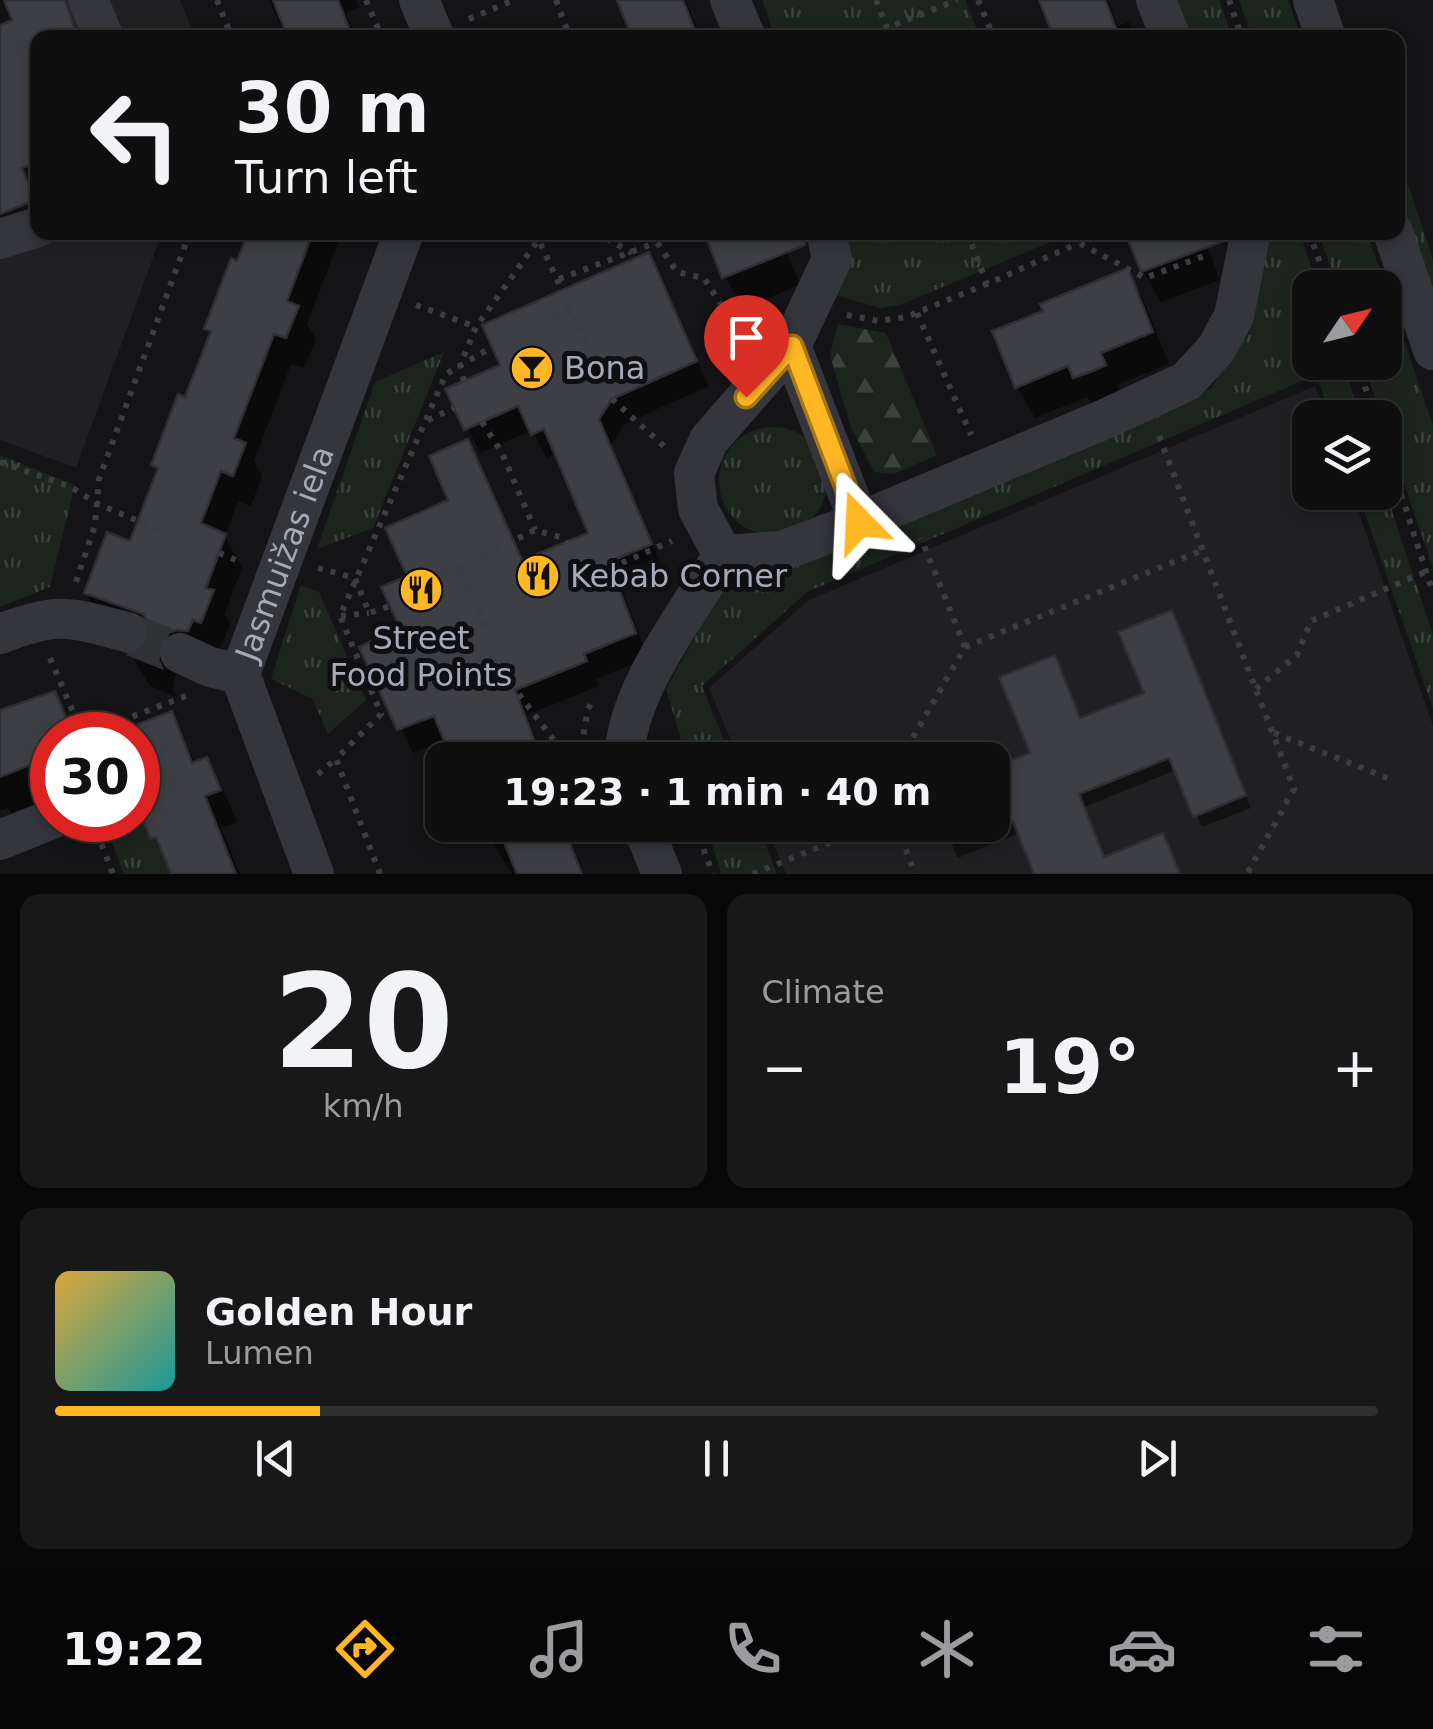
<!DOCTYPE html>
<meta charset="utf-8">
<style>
:root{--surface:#0f0f10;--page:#181819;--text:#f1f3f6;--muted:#9b9c9f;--line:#2f2f30;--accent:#ffb724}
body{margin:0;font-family:"DejaVu Sans",sans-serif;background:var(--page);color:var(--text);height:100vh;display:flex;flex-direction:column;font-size:38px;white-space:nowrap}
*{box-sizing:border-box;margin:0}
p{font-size:32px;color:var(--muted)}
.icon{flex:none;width:55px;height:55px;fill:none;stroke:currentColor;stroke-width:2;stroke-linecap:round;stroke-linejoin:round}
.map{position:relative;height:874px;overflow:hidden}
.drawer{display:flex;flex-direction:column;gap:20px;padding:20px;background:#080809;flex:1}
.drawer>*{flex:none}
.guide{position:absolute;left:30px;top:30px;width:1375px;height:210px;border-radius:20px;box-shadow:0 5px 15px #0003,0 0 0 2px var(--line);background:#0f0f10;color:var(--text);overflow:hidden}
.needle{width:65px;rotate:55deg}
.controls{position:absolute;left:1292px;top:270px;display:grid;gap:20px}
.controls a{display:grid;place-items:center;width:110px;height:110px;border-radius:20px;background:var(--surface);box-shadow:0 5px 15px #0003,0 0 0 2px var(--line);font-size:50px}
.speed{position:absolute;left:30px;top:712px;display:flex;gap:20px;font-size:50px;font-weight:700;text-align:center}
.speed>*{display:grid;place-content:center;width:130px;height:130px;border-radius:50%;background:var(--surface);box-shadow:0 5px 15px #0003,0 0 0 2px var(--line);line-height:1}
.speed .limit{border:15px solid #d22;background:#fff;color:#111}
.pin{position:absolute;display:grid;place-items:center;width:85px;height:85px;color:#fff;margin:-102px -42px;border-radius:50% 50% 50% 0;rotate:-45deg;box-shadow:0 0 10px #0007}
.pin .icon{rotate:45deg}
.me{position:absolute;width:110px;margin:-55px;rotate:339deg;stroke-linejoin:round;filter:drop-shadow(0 0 8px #0008)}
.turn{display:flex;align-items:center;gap:35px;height:210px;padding:0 40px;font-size:45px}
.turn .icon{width:130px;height:130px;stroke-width:2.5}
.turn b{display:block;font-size:70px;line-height:85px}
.big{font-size:75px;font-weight:700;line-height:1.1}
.drawer .widget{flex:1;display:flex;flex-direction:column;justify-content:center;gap:15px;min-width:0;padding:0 35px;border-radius:20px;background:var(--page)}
.drawer .dial{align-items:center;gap:0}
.dial b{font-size:130px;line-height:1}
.song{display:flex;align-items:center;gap:30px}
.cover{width:120px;height:120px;border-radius:15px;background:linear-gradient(135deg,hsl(40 70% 55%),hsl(180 70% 35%))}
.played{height:10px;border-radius:5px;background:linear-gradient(90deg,var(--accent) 20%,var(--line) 20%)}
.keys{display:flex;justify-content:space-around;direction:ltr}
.heat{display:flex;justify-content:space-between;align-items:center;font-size:55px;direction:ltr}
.drawer .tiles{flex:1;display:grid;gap:20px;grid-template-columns:1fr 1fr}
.widget:last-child{grid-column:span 2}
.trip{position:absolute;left:425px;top:742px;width:585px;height:100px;border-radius:20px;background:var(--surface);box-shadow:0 5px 15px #0003,0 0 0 2px var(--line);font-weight:700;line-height:100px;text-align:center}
.dock{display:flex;height:160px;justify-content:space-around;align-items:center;background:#060606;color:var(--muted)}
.dock .icon{width:70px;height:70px}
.dock .active{color:var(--accent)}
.dock b{font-size:45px;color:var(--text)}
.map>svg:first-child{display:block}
.built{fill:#202023}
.grass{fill:url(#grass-tufts)}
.forest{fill:url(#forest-firs)}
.shadow{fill:#0007}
.building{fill:#3e3f44;stroke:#2e2e33;stroke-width:2.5}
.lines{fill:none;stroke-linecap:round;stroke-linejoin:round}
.minor-tunnel{stroke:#313236;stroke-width:40;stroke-dasharray:40 20;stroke-linecap:butt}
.path{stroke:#3b3d43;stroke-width:6;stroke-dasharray:5 8;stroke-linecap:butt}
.minor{stroke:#35363c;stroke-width:40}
.route-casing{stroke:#a67717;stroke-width:25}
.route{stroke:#ffb724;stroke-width:18}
.labels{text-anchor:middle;stroke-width:10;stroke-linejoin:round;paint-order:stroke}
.poi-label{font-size:32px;fill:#a5aab8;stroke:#0f0f11;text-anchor:start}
.street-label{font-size:32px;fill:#a5aab8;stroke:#0f0f11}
</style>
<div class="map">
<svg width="1433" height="874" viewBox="0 0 1433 874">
<defs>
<pattern id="grass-tufts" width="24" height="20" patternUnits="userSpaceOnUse" patternTransform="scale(2.5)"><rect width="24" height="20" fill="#1c251d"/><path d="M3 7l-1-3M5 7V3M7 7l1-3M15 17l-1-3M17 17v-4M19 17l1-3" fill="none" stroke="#3a423c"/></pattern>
<pattern id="forest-firs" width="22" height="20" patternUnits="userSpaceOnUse" patternTransform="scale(2.5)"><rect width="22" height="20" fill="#1c251d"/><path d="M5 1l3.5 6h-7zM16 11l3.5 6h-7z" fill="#3a423c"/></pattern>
</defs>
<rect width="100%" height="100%" fill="#141416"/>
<path class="built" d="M0 0H180L195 37 38 38V232L162 233 76 468 0 440Z
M1315 386 1326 417 1310 418V492L1352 493 1433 726V874H786L766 825H992V760H739L709 688 809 600Z"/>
<path class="grass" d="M762 0H965L980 37H775Z
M1171 0H1219L1232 37H1186Z
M1239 0H1288L1301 37H1252Z
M1398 154 1433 260V297L1398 191Z
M1057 232 1060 238 900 305 880 308 829 293 844 233Z
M1266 233H1300L1318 287 1310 288V362L1343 363 1361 417H1332L1316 375 807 592 702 686 732 760H687L666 689 727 580 816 555 1212 388 1237 342Z
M1319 233H1367L1433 425V568L1385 427V418L1382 417 1363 363 1385 362V288L1337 287Z
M444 352 373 528 317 549 375 382Z
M719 481a54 54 0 1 1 108 0a54 54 0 1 1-108 0Z
M0 455 75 485 50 587 0 607Z
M1385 490 1433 635V709L1358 493 1385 492Z
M301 585 319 592 366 700 328 734 313 699 271 679Z
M138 807 150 839 156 837 171 874H124L103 820H138Z
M707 825H758L777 874H721Z"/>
<path class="forest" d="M838 324 886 333 937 455 893 474 874 472 850 425 830 355Z"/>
<path class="shadow" d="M0 0H64L78 38H38V214L0 229Z
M269 0H356L359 7 346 13 356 38H286Z
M618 0H686L699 33 706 30 710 38H635Z
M1041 0H1108L1118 26 1129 22 1138 38H1049L1048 34 1054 31Z
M251 232H342L307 324 316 339 304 368 291 364 254 461 262 476 251 506 238 501 225 537 242 567 225 614 230 624 219 653 183 665 176 674 173 688 177 697 150 686 132 656 145 651 152 640 104 624 86 593 131 544 158 473 154 465 186 400 211 337 206 329Z
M706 232 779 233 800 285 743 308 725 277Z
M1202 232 1220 280 1161 302 1143 271Z
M648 255 709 386 626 423 611 445 663 569 621 586 648 658 596 679 599 686 527 715 545 760H455L447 740 413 753 363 648 403 630 410 577 452 501 467 442 523 562 592 535 557 453 547 458 532 430 480 453 449 390 503 366Z
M1127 271 1145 303 1169 364 1117 385 1122 397 1093 408 1087 397 1035 418 1017 387 1046 312Z
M1177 625 1251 808 1202 827 1176 770 1084 807 1105 859 1179 874H1037L1020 833 958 858 943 825H992L1033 754 1060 669 1081 720 1147 694Z
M54 694 76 735H52V790L40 795 45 808 15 820 8 808 0 811V708L4 712Z
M171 714 196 764 206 760 224 791 237 822 221 828 240 874H174L153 838 138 800V735H117Z
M482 825H565L584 874H512Z"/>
<path class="building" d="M4 0H65L78 38H38V162L22 168 35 200 0 214V25L12 20Z
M273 0H338L353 38H288Z
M617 0H683L698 38H632Z
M1039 0H1105L1120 38H1054Z
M248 232H313L287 301 299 306 286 338 274 334 234 438 246 443 233 476 221 471 201 523 226 534 206 588 214 590 201 623 193 620 188 631 177 630 167 633 159 642 157 656 162 668 129 655 143 649 150 639V627L143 614 84 593 107 532 130 541 158 468 151 465 178 394 185 397 211 331 204 329 231 258 237 261Z
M704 232H803L805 245 722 278Z
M1125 232H1223L1224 241 1141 272Z
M649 252 697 361 612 399 599 419 652 544 609 562 636 633 584 654 587 661 515 690 542 760H452L434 716 397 730 359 647 400 628 381 587 407 576 385 528 448 500 429 456 468 439 522 560 588 533 544 429 531 435 518 406 464 430 445 389 500 365 482 325Z
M1128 268 1153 332 1101 353 1106 365 1090 372 1073 378 1068 366 1015 388 992 331 1043 311 1040 304Z
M1172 610 1246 795 1193 817 1169 758 1079 794 1104 857 1163 833 1180 874H1034L1013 822 992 830V768L1030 753 999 677 1055 655 1080 718 1144 693 1118 632Z
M55 691 73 735H52V756L0 777V710Z
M172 711 192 763 207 757 221 790 205 796 236 874H171L156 837 150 839 138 807V724Z
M497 825H563L582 874H517Z"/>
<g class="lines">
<path class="minor-tunnel" d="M127 632 180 653"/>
<path class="path" d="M217 0 232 38
M366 0 382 38
M556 0 570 38
M876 0 887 28 957 0
M978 0 994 38
M1229 0 1242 38
M469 19 514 0
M365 38 379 32
M865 38 887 28 891 38
M535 232 587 344
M595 232 632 253
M650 232 677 272 704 278 725 311 759 329
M967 232 987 284 1079 243
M1075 232 1079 243 1145 278 1209 254
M1309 232 1329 288
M559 279 655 243
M416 305 476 327
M917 313 971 435
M847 315 879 321 906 317 987 284
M555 319 573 311
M1356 362 1376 418
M464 381 460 365 476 327 544 232
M612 399 667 449
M428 420 454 408
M482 422 502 453 535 530
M1159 436 1294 789 1247 874
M1385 445 1433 593
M0 462 71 487 96 503 164 532
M219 553 241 562
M460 567 535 530 563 538 590 577 672 541
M318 568 355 578 369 613 390 606
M443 575 460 567 488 632
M76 582 95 525 99 479 190 232
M341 616 369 613
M965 647 1203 550
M50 658 83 735
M511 684 569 760
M1256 689 1297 655 1311 621 1425 572
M1274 733 1390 779
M84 735 186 696
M579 760 588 709 594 699
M900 760 965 647 921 538
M318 774 336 759
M92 820 113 874
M694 825 713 874
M897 825 915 874
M380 874 336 759 381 714 340 616 446 374 492 347
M753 874 873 825"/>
<g class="minor">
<path d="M88 0 104 38"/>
<path d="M419 0 435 38"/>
<path d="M730 0 746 38"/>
<path d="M1156 0 1171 38"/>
<path d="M1313 0 1326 38"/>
<path d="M1393 232 1433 350"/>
<path d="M0 239 38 227"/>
<path d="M791 346 859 522"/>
<path d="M723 555 782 551 859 522 1105 419 1187 381 1216 349 1234 316 1249 241 1246 232"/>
<path d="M0 634C59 611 68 617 127 632"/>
<path d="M180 653 210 667 240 674"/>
<path d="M624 760C626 690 687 615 723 555L698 509 694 473 709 440 791 346 832 259 826 232"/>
<path d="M642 825 662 874"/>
<path d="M0 840 52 819"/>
<path id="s1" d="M314 874 240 674 404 232"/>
</g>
</g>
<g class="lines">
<g class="route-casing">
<path id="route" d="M746 397 792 346 859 522"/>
</g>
<use href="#route" class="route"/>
</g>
<defs>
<g id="bar-disc" transform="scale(2.25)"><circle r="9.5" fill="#ffb724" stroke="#0f0f11"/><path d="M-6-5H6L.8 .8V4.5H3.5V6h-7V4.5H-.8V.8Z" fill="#111"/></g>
<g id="restaurant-disc" transform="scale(2.25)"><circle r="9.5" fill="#ffb724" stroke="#0f0f11"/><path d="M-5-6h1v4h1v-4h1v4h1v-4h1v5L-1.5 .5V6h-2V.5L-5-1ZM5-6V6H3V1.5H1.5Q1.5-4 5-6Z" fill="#111"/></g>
</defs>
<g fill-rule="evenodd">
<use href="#bar-disc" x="532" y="368"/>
<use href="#restaurant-disc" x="538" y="576"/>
<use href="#restaurant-disc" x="421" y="590"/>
</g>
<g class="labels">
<g class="poi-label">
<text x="564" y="379">Bona</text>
<text x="570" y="587">Kebab Corner</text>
<text x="421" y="649" text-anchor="middle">Street<tspan x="421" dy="37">Food Points</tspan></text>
</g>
<g class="street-label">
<text dy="11" stroke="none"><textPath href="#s1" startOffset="342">Jasmuižas iela</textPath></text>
</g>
</g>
</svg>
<div class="controls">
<a><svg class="needle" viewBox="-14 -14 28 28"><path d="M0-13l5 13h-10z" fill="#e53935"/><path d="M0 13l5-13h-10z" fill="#9b9c9f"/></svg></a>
<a><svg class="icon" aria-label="layers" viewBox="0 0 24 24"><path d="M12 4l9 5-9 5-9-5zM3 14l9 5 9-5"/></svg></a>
</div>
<div class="speed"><div class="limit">30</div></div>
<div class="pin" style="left:746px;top:397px;background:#d93025"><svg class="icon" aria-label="arrive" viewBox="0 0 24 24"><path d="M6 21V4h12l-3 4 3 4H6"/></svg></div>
<svg class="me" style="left:859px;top:522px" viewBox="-20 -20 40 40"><path d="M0-17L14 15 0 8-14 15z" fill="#ffb724" stroke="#fff" stroke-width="4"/></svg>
<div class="trip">19:23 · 1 min · 40 m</div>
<div class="guide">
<div class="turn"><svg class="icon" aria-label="left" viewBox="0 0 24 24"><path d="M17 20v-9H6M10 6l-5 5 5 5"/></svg><div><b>30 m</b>Turn left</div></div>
</div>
</div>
<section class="drawer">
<div class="tiles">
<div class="widget dial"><b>20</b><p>km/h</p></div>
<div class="widget"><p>Climate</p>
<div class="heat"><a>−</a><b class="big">19°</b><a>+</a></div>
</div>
<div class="widget">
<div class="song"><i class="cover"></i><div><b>Golden Hour</b><p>Lumen</p></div></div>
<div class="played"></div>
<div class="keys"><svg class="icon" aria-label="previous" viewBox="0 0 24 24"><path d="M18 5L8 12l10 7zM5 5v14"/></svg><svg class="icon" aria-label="pause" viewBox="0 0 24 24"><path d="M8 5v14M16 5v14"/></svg><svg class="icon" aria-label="next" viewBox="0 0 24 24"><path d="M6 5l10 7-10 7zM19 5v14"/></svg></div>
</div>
</div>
</section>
<nav class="dock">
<b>19:22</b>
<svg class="icon active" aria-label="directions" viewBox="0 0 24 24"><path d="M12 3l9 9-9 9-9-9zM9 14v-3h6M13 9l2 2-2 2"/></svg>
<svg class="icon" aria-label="music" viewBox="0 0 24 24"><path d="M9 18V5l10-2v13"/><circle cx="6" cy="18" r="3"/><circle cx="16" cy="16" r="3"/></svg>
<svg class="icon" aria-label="phone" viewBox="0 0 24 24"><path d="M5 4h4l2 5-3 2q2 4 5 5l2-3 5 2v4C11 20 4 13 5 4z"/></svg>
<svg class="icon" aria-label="climate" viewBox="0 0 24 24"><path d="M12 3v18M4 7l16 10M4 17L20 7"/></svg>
<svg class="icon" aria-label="car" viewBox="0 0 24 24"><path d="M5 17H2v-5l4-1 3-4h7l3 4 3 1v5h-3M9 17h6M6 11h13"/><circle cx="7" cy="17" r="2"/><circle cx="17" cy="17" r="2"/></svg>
<svg class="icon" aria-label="filters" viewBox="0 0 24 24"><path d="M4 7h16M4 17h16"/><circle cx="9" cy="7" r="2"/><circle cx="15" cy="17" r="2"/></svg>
</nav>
